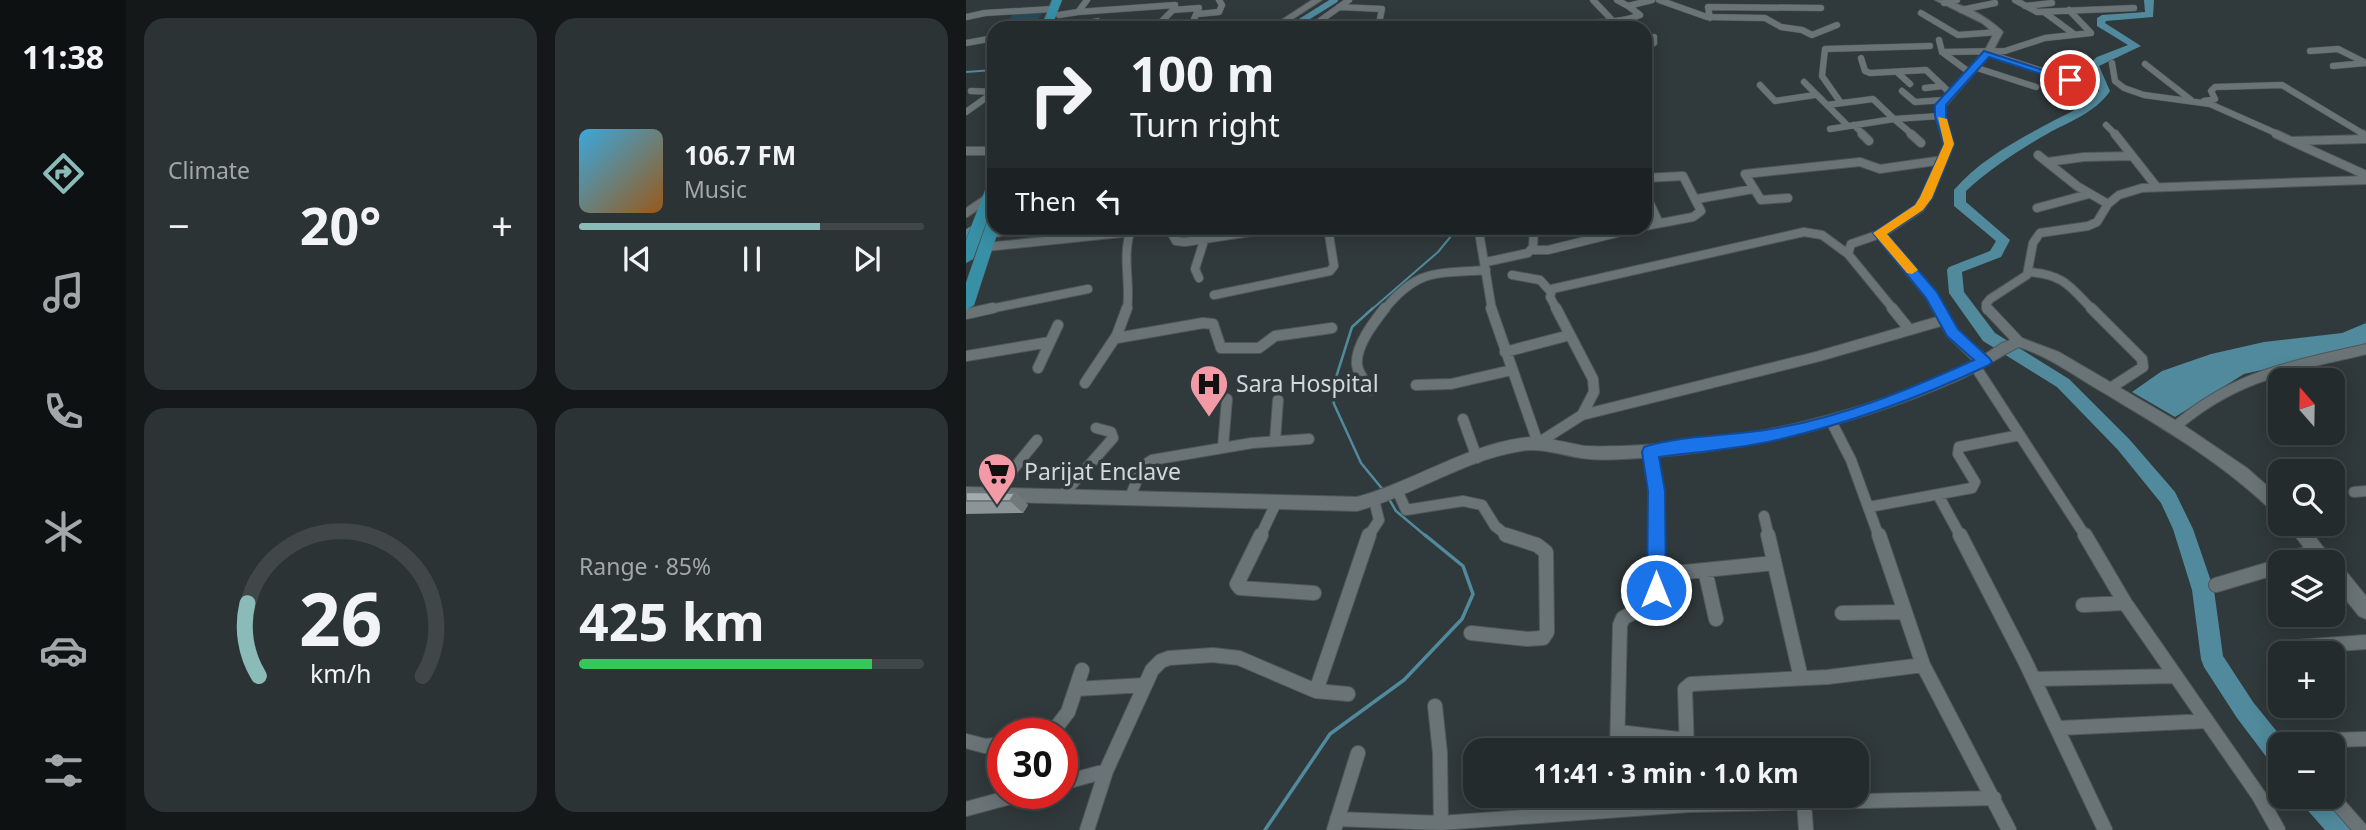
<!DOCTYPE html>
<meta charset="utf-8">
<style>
:root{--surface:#242b2c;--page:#2c3334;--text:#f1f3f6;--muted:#a3a7a9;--line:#414748;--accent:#8bbbb9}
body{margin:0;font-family:"Noto Sans",sans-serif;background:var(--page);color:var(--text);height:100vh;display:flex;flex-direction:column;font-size:26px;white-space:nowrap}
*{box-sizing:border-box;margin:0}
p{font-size:23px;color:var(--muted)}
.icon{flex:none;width:38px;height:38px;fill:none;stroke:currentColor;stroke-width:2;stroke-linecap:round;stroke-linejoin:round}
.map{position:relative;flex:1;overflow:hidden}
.drawer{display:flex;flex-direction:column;gap:18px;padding:18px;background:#141818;width:840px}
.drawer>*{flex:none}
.hud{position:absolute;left:21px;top:21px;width:665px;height:214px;border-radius:21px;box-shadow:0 4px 18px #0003,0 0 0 2px var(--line);background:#242b2c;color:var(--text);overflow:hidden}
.needle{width:46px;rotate:340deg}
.fabs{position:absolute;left:1302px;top:368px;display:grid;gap:14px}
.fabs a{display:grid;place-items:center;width:77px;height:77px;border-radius:14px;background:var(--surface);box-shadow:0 4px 18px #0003,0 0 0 2px var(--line);font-size:35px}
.speed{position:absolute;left:21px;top:718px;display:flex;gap:14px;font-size:35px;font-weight:700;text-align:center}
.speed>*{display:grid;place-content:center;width:91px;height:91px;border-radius:50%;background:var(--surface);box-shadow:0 4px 18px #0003,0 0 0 2px var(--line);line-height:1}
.speed .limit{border:10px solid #d22;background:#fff;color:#111}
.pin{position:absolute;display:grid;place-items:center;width:60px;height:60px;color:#fff;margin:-30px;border:4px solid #fff;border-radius:50%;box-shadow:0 2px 7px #0007}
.me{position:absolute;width:77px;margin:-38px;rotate:0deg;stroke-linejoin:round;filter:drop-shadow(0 0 5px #0008)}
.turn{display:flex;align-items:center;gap:24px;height:147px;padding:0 28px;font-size:32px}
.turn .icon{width:91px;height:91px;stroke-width:2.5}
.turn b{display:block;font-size:49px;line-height:60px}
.then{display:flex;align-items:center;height:66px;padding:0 28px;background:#0003;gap:14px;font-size:26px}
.big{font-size:52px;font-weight:700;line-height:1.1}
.drawer .tile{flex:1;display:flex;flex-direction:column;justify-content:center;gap:10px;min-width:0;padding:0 24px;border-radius:21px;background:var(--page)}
.drawer .dial{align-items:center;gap:0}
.dial svg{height:182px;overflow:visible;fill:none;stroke:var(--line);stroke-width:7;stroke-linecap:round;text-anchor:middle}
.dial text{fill:var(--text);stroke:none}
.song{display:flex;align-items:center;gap:21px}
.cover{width:84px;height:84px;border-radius:10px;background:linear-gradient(135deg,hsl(200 70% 55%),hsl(30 70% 35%))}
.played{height:7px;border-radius:4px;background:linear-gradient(90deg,var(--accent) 70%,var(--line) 70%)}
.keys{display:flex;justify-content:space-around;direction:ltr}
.heat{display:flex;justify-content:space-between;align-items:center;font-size:38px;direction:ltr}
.charge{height:10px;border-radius:5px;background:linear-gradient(90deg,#34c759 85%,var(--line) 0)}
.drawer .tiles{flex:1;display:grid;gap:18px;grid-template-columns:repeat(2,1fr)}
.trip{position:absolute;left:497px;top:738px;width:406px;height:70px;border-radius:21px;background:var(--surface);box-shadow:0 4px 18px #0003,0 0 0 2px var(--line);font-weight:700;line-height:70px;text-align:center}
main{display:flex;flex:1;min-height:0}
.dock{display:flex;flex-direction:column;width:126px;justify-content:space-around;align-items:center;background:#0e1112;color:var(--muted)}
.dock .icon{width:49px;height:49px}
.dock .selected{color:var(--accent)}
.dock b{font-size:32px;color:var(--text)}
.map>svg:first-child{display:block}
.green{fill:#284b57}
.water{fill:#508a9c}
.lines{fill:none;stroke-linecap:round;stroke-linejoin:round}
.stream-far2{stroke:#508a9c;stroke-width:2}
.stream-far1{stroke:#508a9c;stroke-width:2.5}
.stream{stroke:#508a9c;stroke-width:3.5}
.canal-far1{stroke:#508a9c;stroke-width:6}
.canal{stroke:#508a9c;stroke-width:8}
.river{fill:#508a9c;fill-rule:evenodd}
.street-far3-casing{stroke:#505759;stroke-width:7}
.street-far2-casing{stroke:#505759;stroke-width:10}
.street-far1-casing{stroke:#505759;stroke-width:12}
.street-casing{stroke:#505759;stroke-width:16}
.secondary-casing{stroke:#505759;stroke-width:2}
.primary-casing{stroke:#505759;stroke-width:1}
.street-far3{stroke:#6a7477;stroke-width:6}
.street-far2{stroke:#6a7477;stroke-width:8}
.street-far1{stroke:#6a7477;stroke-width:10}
.street{stroke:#6a7477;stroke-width:14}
.secondary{fill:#6a7477;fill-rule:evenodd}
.primary{fill:#3790a6;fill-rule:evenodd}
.wall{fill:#8b9496}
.shaded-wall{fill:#71787a}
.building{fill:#a2acaf;stroke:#71787a;stroke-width:2}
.route{fill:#1a73e8;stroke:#114b97;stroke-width:2}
.slow{fill:#f59e0b}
.labels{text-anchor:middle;stroke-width:7;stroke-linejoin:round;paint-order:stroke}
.poi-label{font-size:23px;fill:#d3d8da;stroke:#30393b;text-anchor:start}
</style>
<main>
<nav class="dock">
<b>11:38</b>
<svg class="icon selected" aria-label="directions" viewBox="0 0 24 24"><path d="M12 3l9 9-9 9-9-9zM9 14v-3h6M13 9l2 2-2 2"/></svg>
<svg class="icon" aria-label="music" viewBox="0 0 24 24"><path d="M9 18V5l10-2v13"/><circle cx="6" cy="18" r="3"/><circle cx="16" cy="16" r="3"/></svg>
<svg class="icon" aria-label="phone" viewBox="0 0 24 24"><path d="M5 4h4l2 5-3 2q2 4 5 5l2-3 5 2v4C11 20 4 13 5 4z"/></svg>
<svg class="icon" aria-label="climate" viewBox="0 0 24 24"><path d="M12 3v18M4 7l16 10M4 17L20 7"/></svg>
<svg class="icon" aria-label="car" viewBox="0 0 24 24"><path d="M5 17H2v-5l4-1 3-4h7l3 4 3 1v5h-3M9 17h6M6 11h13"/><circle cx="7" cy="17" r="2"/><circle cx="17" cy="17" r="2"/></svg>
<svg class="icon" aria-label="filters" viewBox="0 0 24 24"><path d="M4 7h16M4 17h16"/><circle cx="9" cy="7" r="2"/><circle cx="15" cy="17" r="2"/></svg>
</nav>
<section class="drawer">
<div class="tiles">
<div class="tile"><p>Climate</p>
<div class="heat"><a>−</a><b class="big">20°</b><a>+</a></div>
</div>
<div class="tile">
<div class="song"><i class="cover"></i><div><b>106.7 FM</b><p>Music</p></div></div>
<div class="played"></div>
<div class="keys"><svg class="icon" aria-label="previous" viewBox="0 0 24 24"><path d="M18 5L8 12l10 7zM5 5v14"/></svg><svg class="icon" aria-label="pause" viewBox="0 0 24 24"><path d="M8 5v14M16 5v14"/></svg><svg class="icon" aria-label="next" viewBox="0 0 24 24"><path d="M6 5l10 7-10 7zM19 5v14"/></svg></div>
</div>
<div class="tile dial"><svg viewBox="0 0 100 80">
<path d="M14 69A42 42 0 1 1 86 69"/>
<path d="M14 69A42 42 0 0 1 9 37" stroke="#8bbbb9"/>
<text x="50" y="56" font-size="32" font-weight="700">26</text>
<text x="50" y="72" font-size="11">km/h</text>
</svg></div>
<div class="tile"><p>Range · 85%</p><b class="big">425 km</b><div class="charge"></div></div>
</div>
</section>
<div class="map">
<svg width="1400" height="830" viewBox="0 0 1400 830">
<rect width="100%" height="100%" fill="#30393b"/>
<path class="green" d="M77 11C68 30 57 28 36 28L48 13Z"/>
<path class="water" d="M1400 323V346L1278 374 1209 417 1166 392 1196 371 1245 354 1298 342 1376 333Z"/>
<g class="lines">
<path class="stream-far2" d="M0 72 28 70
M405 310 472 252 486 235 483 228"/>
<path class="stream-far1" d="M407 308 386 327 366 390 368 404 395 463 418 491
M423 499 430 511 461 537"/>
<path class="stream" d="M299 830 364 734 438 680 496 619 507 594 497 566 459 535"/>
<path class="canal-far1" d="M324 28 369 0"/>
<path class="canal" d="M0 234 28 216"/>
<path class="river" d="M1178 0H1188L1187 17 1140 21 1139 23 1175 46 1133 66 1144 91C1129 113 1104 121 1081 134 1053 150 1025 168 1000 191V202L1044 240 1035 257 996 272 998 292 1029 333 1103 379 1164 440 1209 492 1227 529 1248 590 1257 656 1287 702 1321 744H1314V766L1305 763 1271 718 1238 667 1235 659 1226 590 1207 529 1195 503 1152 450 1091 387 1017 341 983 293 981 270 983 267 1024 251 1030 241 988 206V190C1013 160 1053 139 1087 121 1104 112 1121 106 1133 91L1122 65 1131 57 1162 45 1131 26V18L1136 15 1179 12Z
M1334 796H1363L1385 821 1389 830H1359L1337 805Z"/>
<g class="street-far3-casing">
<path id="street-far3" d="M121 0 112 12 209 5 207 10
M627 0 646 20
M651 0 662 6 686 0
M693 0 741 17 799 18 815 27 836 30 846 35 871 25
M1049 0 1071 12 1168 8
M978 3 991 0
M1059 6 1086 3
M373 7 416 9 412 28
M995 10 1029 3
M1078 12 1108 34
M955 13 992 35 1033 32
M232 14 253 12 256 5 253 0
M93 15 112 12
M0 17 19 13 87 9
M744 18 742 7 855 8
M189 28 207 10 233 8 224 28
M344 28 383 0
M582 28C612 19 645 27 674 15L662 6
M973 40 976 52 1003 72
M0 43 28 38
M679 45 688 43V37
M1344 51 1372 49 1400 63
M976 52 1039 51 1079 38 1125 33 1103 10
M1024 54 1104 80
M895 58 899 71 904 73 960 70 984 93
M1146 63 1149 81 1158 88 1178 95 1244 104 1314 135
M1179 64 1225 100
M1367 66 1399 63
M1008 67 1070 87
M931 72 944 84
M838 82 882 126
M794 85 809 101 849 95
M959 88 977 86
M5 91 28 92
M936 91 949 102 978 100
M1238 101 1249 99 1245 91 1249 87 1316 85 1399 135
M875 103 856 76 859 49 964 46
M861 105 907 99 928 119 974 116
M0 112 28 92
M888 125 898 135
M1140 125 1150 135
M864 129 928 119 947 135"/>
</g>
<g class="street-far2-casing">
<path id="street-far2" d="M896 134 903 141
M945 134 955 143
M1149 134 1190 186
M1310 134 1325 141
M1396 134 1400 136
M1400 139 1325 141 1400 175
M0 151H28
M1072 155 1111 186 1142 204
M1082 162 1118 157 1166 156
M679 178 717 176 735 211 727 217 679 226
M679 193 693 223
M822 198 795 200 779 174 894 162 914 169 977 160
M731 199 787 189
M1071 208 1123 194
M0 213 22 198
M515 228 514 238 526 310
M24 234 53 228
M914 234 885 244 882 254 928 310
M20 247 194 229 204 230 210 241 219 242 310 228
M566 250H582L671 228
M520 262 562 253 567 247 568 228
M1064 272C1099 275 1104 287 1127 310
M546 275 574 280 584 291
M233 278 229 269 242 228
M248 295 364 271 368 266 362 228
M19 310 122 289
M161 310C165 284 156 258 164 233
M418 310C452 268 470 274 520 270
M591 310 584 297 586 289 838 232 856 235 882 254
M1021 310 1020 304 1024 299 1061 275 1067 243 1074 233 1122 226 1131 222 1142 204 1153 195 1176 188 1400 180"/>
</g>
<g class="street-far1-casing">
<path id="street-far1" d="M525 308 572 443 616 415 850 357 978 320
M590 308 627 379 628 392 616 415
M926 308 943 329
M1021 308 1053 342
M1125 308 1176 359 1177 367 1143 389
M0 314 27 308
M151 338 237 323 247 324 255 348H293L309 336 366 328
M539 352 604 335
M0 356 84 342
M1009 366 1120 537
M72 368 92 325
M119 383 151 335 161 308
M450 385 485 384 546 370
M405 390C400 383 392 374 391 365 389 346 408 322 419 308
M497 419 511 458
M865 421 885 460 913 537
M1209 427C1269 375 1325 367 1400 349
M309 441 312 400
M257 447 261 399
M684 452 690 491V537
M431 490 440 510 497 501 516 505 529 526 543 537
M1388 492 1400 491
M27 494 71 440
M972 495 995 537
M96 496 147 438 145 432 130 428
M164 497 177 466 186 460 286 443 343 439
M903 507 1006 488 1009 482 992 454 993 447 1054 435
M798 516 803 537
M294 537 310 503
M402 537 413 520 408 500"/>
</g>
<g class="street-casing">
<path id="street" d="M295 535 271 584 274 588 348 593
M802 535 835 678
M913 535 957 665 1043 830
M994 535 1059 661 1139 830
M1119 535 1159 603 1293 796 1312 830
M1320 562 1330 556 1352 552
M739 570 750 619
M690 575 808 563
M1250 585 1314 566
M1117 605 1159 603
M876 613 938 612
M505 633 561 639 577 638 581 632 580 552 571 545 540 535
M1315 648 1400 642
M1068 679 1210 676
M110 689 179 685
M350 691 403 535
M469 706 474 753 475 827
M1094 728 1241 721
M652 732 721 740
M86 733 102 712 116 670
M0 741 19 746 37 744
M1356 744 1364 740 1400 739
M651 751 654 625 657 618 689 601 690 535
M721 751 719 689 725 684 862 677 957 665
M96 783 140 771
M1365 796 1395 830
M838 802 840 830
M0 809 59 793
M371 819 475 823 723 805 1028 798
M121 830 140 771 186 670 195 661 203 658 247 655 273 658 350 691 382 694
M368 830 392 753"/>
</g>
<g class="secondary-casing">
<path id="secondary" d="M346 0H356L313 28H303Z
M969 0C992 0 1021 16 1037 32L1026 53 980 106 979 116 988 144 966 198 957 211 921 235 971 293 991 330 1019 354 1036 343 1053 337 1093 352 1216 424 1281 468 1314 497V515L1308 513C1257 463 1198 429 1138 393 1110 377 1084 357 1053 347 1032 357 1014 371 993 380 897 422 796 448 691 457 669 458 645 461 623 459 600 457 578 447 555 451 497 460 447 496 391 511L0 501V487L391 497C447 482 498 446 556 438 578 435 598 443 619 446 632 447 644 446 657 446 777 442 899 414 1007 361L981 336 960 298 908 234 949 205 954 198 978 144 969 116 970 105 1019 50 1028 33 1016 23Z
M1319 523H1339L1369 563 1374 564 1400 596V619L1393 616 1367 584V562H1349Z"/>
</g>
<g class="primary-casing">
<path id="primary" d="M86 0H96L85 28H75Z
M28 179V201L7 259 0 263V240L22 183Z
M28 218V228H33L8 305 0 310V283L21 222Z"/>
</g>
<use href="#street-far3" class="street-far3"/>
<use href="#street-far2" class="street-far2"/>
<use href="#street-far1" class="street-far1"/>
<use href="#street" class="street"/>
<use href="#secondary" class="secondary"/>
<use href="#primary" class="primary"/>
</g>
<path class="wall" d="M0 492 49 493 62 505 57 513 0 514Z"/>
<path class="shaded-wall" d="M132 19 136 28H128Z
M49 493 62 505 57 513 44 501Z"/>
<path class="building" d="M132 19 128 28H115L119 21Z
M0 492 49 493 44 501H0Z"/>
<path class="route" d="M1018 51 1108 80 1100 82 1023 57 980 105V116L988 144 966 198 957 210 921 234 971 292 992 329 1023 358 1026 362 1023 365C955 397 884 423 811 440 773 449 732 452 693 457L699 491 700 590 697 596 690 599 684 596 681 590 682 491 676 452 678 447C715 435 766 436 805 429 875 418 944 389 1008 360L981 336 960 298 907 233 949 205 954 197 978 144 969 116V105Z"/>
<path class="slow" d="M972 117 981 119 988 144 966 198 957 210 921 234 952 270 946 274 941 273 907 233 949 205 954 197 978 144Z"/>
<defs>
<g id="hospital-pin" transform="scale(2.0125)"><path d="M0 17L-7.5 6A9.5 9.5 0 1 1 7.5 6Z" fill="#f39aa7" stroke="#30393b"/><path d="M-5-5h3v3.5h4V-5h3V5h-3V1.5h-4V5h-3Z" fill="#111"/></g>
<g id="supermarket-pin" transform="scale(2.0125)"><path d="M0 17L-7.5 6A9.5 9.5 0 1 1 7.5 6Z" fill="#f39aa7" stroke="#30393b"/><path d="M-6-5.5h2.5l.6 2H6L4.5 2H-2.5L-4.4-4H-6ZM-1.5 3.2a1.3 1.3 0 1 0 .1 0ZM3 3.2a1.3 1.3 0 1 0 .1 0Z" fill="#111"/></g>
</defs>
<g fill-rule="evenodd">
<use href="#hospital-pin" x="243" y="384"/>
<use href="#supermarket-pin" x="31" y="472"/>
</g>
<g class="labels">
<g class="poi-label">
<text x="270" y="392">Sara Hospital</text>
<text x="58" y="480">Parijat Enclave</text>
</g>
</g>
</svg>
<div class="fabs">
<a><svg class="needle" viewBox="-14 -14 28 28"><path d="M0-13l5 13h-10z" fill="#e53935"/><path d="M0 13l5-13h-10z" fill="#a3a7a9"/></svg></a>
<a><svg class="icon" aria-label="search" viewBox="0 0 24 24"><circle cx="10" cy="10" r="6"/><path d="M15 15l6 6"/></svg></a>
<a><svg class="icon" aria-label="layers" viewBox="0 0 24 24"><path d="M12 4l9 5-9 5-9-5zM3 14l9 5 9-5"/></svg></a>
<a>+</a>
<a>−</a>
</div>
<div class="speed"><div class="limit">30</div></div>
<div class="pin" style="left:1104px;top:80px;background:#d93025"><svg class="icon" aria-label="arrive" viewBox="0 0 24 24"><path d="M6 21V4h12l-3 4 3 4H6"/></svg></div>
<svg class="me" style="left:690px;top:590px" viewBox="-20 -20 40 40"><circle r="17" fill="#1a73e8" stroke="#fff" stroke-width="3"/><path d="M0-11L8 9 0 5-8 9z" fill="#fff"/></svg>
<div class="trip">11:41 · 3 min · 1.0 km</div>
<div class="hud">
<div class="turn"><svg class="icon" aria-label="right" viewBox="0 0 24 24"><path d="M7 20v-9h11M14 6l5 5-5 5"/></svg><div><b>100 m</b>Turn right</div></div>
<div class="then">Then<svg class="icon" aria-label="left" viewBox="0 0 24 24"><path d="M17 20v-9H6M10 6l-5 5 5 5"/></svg></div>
</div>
</div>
</main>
